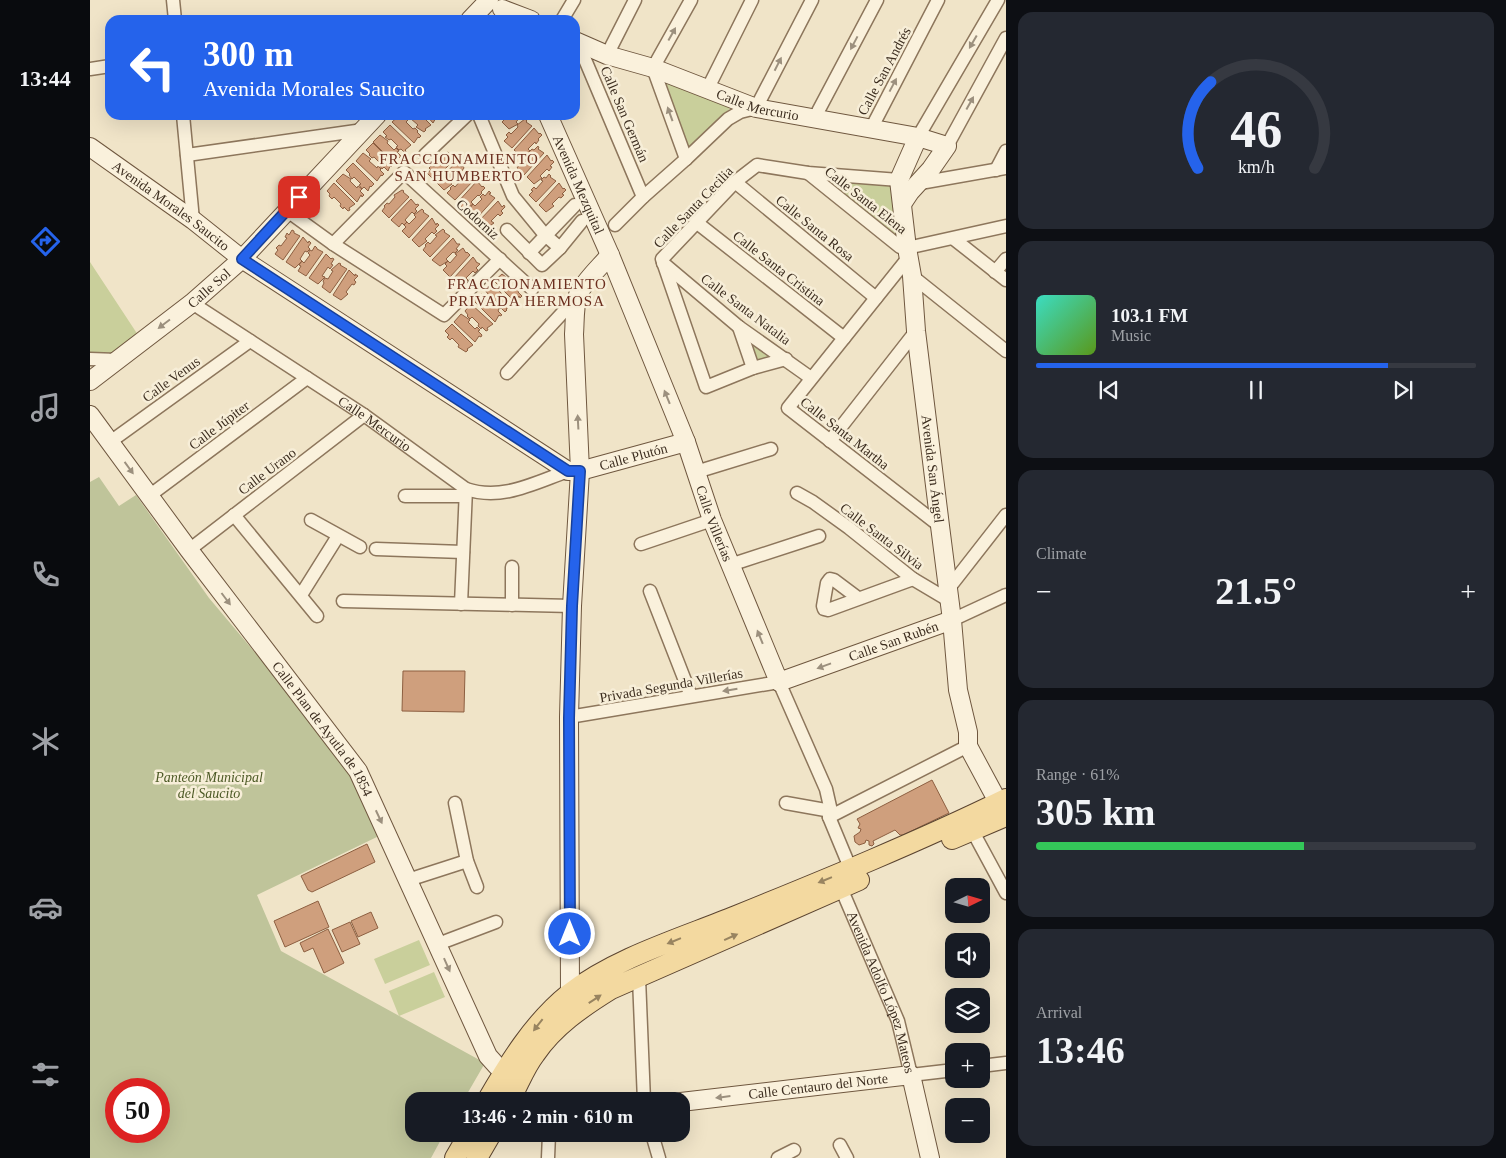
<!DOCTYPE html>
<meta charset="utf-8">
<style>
:root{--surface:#171b24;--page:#242831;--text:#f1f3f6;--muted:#9ea1a6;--line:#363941;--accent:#2563eb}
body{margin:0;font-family:Georgia,serif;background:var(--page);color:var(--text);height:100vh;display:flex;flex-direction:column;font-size:19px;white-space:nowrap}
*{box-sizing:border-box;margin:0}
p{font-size:16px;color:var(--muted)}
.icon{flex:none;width:28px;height:28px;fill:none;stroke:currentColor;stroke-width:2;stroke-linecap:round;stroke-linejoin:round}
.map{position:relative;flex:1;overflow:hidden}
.drawer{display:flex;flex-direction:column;gap:12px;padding:12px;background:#0d0f14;width:500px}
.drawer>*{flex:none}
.top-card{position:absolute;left:15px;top:15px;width:475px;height:105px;border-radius:15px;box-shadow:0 5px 20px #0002;background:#2563eb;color:#fff;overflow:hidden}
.needle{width:32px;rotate:85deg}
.controls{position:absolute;left:855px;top:878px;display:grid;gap:10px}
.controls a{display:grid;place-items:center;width:45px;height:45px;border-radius:10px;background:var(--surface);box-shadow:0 5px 20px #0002;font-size:25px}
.speed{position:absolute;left:15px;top:1078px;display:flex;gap:10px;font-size:25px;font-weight:700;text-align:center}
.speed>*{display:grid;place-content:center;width:65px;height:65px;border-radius:50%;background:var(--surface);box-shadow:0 5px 20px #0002;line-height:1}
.speed .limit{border:8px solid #d22;background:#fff;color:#111}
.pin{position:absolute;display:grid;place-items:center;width:42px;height:42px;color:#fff;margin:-21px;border-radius:10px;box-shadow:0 2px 8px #0006}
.me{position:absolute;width:55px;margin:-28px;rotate:0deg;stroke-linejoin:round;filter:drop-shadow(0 0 4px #0008)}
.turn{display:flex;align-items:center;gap:18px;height:105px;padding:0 15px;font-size:22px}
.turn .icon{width:65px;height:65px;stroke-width:2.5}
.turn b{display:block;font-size:35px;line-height:42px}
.big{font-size:38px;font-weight:700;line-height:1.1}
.drawer .tile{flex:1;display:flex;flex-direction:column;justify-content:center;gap:8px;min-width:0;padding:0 18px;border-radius:15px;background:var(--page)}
.drawer .dial{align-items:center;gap:0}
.dial svg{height:130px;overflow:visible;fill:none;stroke:var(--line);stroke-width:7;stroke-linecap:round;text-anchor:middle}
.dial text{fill:var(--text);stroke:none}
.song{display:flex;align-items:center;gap:15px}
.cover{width:60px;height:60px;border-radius:8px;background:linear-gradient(135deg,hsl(170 70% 55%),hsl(90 70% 35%))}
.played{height:5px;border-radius:2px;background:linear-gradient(90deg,var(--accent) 80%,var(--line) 80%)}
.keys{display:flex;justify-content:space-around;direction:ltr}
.heat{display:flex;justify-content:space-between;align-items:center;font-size:28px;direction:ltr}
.charge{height:8px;border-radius:4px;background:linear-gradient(90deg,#34c759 61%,var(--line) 0)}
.trip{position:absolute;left:315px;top:1092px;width:285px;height:50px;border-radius:15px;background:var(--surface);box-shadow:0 5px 20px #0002;font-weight:700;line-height:50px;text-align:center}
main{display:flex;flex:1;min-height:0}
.menu{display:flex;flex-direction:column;width:90px;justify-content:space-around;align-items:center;background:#090b0e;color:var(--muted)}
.menu .icon{width:35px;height:35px}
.menu .selected{color:var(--accent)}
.menu b{font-size:22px;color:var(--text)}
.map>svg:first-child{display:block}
.green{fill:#c9cf9b}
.cemetery{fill:#bfc49a;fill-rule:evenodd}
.building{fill:#cf9f7d;stroke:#8d5f41}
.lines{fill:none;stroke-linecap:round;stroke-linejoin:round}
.street-casing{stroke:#8d765c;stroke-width:15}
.secondary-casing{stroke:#6f573f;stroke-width:20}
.primary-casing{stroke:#5b4430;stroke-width:22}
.street{stroke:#faf1dc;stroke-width:12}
.secondary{stroke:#faf1dc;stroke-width:18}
.primary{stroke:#f3d9a0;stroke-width:20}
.oneway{fill:#9c907e}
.oneway2{fill:#988460}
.route-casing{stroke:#184099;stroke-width:12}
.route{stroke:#2563eb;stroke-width:9}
.labels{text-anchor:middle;stroke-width:5;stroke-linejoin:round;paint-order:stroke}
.street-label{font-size:14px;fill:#3d2e20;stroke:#f7eed8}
.park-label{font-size:14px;font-style:italic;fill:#4d5a26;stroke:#f7eed8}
.neighbourhood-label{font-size:15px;letter-spacing:1px;fill:#6b2e1e;stroke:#f7eed8}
</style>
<main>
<nav class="menu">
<b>13:44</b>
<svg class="icon selected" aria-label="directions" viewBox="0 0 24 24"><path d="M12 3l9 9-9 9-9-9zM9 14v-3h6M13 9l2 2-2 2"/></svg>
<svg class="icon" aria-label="music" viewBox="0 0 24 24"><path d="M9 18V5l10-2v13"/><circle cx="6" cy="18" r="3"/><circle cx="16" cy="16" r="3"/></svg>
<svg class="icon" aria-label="phone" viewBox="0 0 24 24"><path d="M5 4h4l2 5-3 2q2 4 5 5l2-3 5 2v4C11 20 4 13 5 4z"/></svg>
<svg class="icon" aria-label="climate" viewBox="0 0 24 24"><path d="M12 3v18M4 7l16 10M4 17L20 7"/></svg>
<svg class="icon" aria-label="car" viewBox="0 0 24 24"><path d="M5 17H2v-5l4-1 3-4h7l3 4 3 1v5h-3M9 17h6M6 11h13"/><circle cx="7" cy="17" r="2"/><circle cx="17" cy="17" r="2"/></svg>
<svg class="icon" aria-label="filters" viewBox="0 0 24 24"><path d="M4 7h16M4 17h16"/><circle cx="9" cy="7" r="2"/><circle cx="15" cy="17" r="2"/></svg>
</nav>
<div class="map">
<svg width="916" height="1158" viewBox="0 0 916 1158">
<rect width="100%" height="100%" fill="#f0e4c8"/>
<path class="green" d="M567 72 647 102 595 150Z
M734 178 805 183 809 237Z
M0 262 48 335 18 357 0 356Z
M653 332 692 358 663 365Z
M329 940 340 965 295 984 284 959Z
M344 972 355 997 309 1016 299 991Z"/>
<path class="cemetery" d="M9 477 29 506 46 495 119 598 258 763 291 835 167 895 191 951 395 1063 373 1101H324V1134H354L341 1158H0V482ZM26 1089H69V1131H26Z"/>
<path class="building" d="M310 115 318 120 316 122 323 129 325 128 328 131 327 132 331 136 329 138 328 137 324 143 302 122Z
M317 115H331L341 125 335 129 336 130 334 132 326 127 328 125 320 118 318 120 315 117Z
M336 115H350V116L349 117 347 116 343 123Z
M406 115H414L410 120Z
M419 115H432L426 122 428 124 419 129 412 122Z
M435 119 437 121 436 122 442 126 422 148 414 141 418 137 416 135 419 132 421 134 428 127 427 125Z
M300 125 321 145 315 150 316 151 315 153 311 149 309 150 306 147 308 146 301 139 299 140 295 137 297 136 293 132Z
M444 128 449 134 450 133 452 135 448 139 449 140 446 144 445 142 438 149 440 151 432 157 424 150Z
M290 135 298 141 297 143 304 150 306 148 309 151 307 152 311 156 309 158 308 157 304 163 283 142Z
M283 143 304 164 301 167 300 166 298 171 294 167 292 169 289 165 291 164 284 157 282 158 279 155 280 154 276 150Z
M448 146 449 148 448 149 454 153 434 175 427 168 430 164 429 162 432 159 434 161 441 154 439 152 442 149 444 150Z
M358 152 360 154 358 155 365 159 344 180 337 173 341 170 339 168 342 165 344 167 351 159 349 158Z
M273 153 281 159 279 161 287 168 288 166 291 169 290 170 294 174 292 176 291 175 287 181 266 161Z
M457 155 461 161 462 160 464 162 460 166 462 167 459 171 457 169 450 176 452 178 444 184 437 177Z
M367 161 371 167 373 166 374 168 371 172 372 173 369 176 367 175 360 182 362 184 354 190 347 183Z
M263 163 284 184 281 187 280 186 278 191 274 187 272 189 269 185 271 184 264 177 262 179 259 175 260 174 256 170Z
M378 172 380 176 381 175 385 179 365 200 357 193 361 189 360 188 363 185 365 187 372 179 370 177Z
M253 174 261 179 260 181 267 188 268 186 272 189 270 191 274 195 272 197 271 195 267 202 246 181Z
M459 174 461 176 460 177 466 181 446 202 439 195 443 191 441 190 444 187 446 189 453 181 451 180 454 177 456 178Z
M387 181 392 187 393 186 395 188 391 192 392 193 389 196 388 195 381 202 383 204 375 210 367 203Z
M244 183 265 204 259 208 260 210 258 211 254 207 253 209 250 206 251 204 244 197 242 199 239 196 240 194 237 191Z
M469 183 473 189 474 188 476 190 472 194 474 195 471 198 469 197 462 204 464 206 456 212 449 205Z
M312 190 314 191 313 192 319 197 299 218 292 211 295 207 294 206 297 203 299 204 305 197 304 195Z
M399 191 401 193 399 194 405 198 385 220 381 216 382 215 378 213 382 209 380 208 383 204 385 206 392 199 390 197 393 194 395 196Z
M321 199 326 205 327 204 329 205 325 209 327 211 324 214 322 212 315 220 317 222 314 225 312 223 309 227 301 220Z
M408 201 412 207 414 205 415 207 411 211 413 213 410 216 408 214 401 221 404 223 395 229 388 222Z
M332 209 334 211 333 212 339 216 319 238 312 231 316 227 314 225 317 222 319 224 326 217 324 215Z
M342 218 346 225 347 223 349 225 345 229 347 231 344 234 342 232 335 239 337 241 329 247 322 240Z
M353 229 355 231 354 232 360 236 340 257 333 250 336 246 335 245 338 242 340 244 347 236 345 235Z
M202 230 204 231V233L210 236 193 260 185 254 188 250 186 248 189 245 191 246 197 238 195 237 197 233 199 235Z
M213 237 218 243 219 241 221 243 218 247 220 249 217 252 215 251 210 259 212 261 205 268 196 262Z
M363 238 367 244H370L366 249 368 250 365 253 363 252 356 259 358 261 350 266 342 260Z
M225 246 227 248V249L233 252 216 276 208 271 211 266 209 265 212 261 214 263 220 255 218 253 220 250 222 251Z
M373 248 376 253 377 252 380 255 360 277 353 270 357 266 355 264 358 261 360 263 367 255 365 254Z
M236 254 241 259 242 258 244 259 241 264 243 265 240 269 238 267 232 276 235 277 228 284 219 278Z
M383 257 386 261V262L390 264 386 268 388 270 385 273 383 271 376 278 378 280 370 286 363 279Z
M249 263 251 264 250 265 257 269 240 293 232 287 234 283 233 281 235 278 238 279 243 271 241 270Z
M259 270 265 276V274L268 276 264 280 266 282 264 285 262 284 256 292 258 294 251 300 243 295Z
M412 274 420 280 418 282 425 289 427 287 429 290 428 292 432 296 430 298 429 296 425 302 404 281Z
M402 283 422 305 416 309 417 310 415 312 411 308 410 309 407 306 409 304 402 297 400 299 397 296 398 294 395 290Z
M391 294 399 299 397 301 405 308 406 306 409 309 408 311 412 315 410 316 409 315 405 322 384 301Z
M381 304 403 324 397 328 398 330 396 331 392 327 391 329 388 326 389 324 382 317 380 319 377 316 378 315 375 311Z
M371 314 380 320 378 322 385 329 387 327 390 330 388 331 392 335 391 337 389 336 385 342 364 322Z
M362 324 383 345 377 349 378 350 376 352 368 347 369 345 362 338 360 340 357 337 359 335 355 331Z
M313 671H375L374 712 312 711Z
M842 780 859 813 813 835H810L805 830 783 841 784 844 782 846 779 845V841L776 840 775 843 769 845 765 842 764 836 770 832 771 829 768 828 770 824 767 819Z
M277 844 285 862 222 892 218 890 211 876Z
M228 901 239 927 195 947 184 921Z
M281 912 288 928 268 937 261 921Z
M260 922 270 944 252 952 242 930Z
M238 929 254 963 234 973 223 948 214 952 210 943Z"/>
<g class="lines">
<g class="street-casing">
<g id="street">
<path d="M83 0 85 20"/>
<path d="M472 20 484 0"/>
<path d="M488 43 553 197"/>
<path d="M517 55 545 0"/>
<path d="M0 69 20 66"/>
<path d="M618 88 662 0"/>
<path d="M93 115 103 220"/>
<path d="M389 115 423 196 455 235 470 248"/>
<path d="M724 119 787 0"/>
<path d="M781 129 848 0"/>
<path d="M828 137 908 0"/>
<path d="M857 146 916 38"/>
<path d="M97 155 273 130"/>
<path d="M335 155 377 115"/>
<path d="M596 159 563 68 601 0"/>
<path d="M906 170 916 151"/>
<path d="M718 173 810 247 817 248 916 226"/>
<path d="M645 182 786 298"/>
<path d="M830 183 916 168"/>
<path d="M196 210 243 244 354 315 410 259"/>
<path d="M606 222 754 338"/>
<path d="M525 225 553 197 596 159 638 119 650 112 666 108 722 0"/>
<path d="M417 230 452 265 470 248 492 221"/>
<path d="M864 239 916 280"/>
<path d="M243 244 314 172 442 289"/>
<path d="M439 253 485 205"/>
<path d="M818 258 698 408 850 526"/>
<path d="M573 263 649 327 721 378"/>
<path d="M905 272 916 259"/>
<path d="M822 276 916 351"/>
<path id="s1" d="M102 303 274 415 376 489C412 501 444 483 478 471"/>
<path d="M649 327 663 368"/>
<path d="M0 359 27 360"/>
<path d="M696 359 663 368 616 387 572 259 645 182 667 165 718 173 809 180"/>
<path d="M417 373 488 296"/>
<path d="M740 441 826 331"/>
<path d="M20 442 160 341"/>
<path d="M606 472 681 449"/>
<path d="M707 493 723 502 759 528 823 579 860 601"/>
<path d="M59 496 217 378"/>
<path d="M315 496H375"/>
<path d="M144 515 227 616"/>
<path d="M221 520 270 547"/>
<path d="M551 544 622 520"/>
<path d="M286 549 373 552"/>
<path d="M99 550 274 415"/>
<path d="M640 565 729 536"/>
<path d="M422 567V605"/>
<path d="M859 588 916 515"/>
<path d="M560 591 601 696"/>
<path d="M211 595 248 536"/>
<path d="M768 598 744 580 740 579 737 583 733 606 734 609 738 610 823 579"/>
<path d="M253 601 482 606"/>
<path d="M371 604 376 489"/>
<path d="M862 620 916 595"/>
<path d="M479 717 689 682 736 789 741 811 739 817 761 870"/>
<path d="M365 803 377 861 387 887"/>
<path d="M696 803 741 811"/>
<path d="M739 817 878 746"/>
<path d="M882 830 916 893"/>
<path d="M318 880 377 861"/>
<path id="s2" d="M751 888 808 1021 821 1075 864 1070"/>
<path d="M348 944 406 922"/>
<path d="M549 978 554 1101"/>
<path d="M891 1066 916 1063"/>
<path d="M562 1134 569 1158"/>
<path d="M750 1145 757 1158"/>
<path d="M458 1158 459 1134"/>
<path d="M688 1158 704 1150"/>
</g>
</g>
<g class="secondary-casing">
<g id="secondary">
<path d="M412 9 441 20"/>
<path d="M380 20 399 0"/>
<path id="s3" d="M485 41 517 55 563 68 666 108 828 137 857 146 841 169 820 192 812 204"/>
<path id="s4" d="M458 115 520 255 596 442 622 520 689 682 862 620"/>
<path id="s5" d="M828 137 809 180 817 248 822 276 826 331 850 526 862 620 868 690 878 732V746L914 813"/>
<path id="s6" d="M0 147 103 220 152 259 478 471H490L596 442"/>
<path id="s7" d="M0 381 102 303 152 259 287 115"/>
<path id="s8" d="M0 415 99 550 268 771 398 1056 407 1066 426 1077"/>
<path d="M475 1005 480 993 479 717 482 606 490 471 484 334C485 322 484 307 488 295 494 281 510 267 520 255"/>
<path id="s9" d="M591 1102 821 1075 840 1158"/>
</g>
</g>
<g class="primary-casing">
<path id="primary" d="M862 839 916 816
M397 1101C419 1063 444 1022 479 994 525 958 592 938 646 916 737 879 828 842 916 799
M419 1101C428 1086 434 1068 445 1054 464 1026 492 1007 521 989L769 880
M365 1158 379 1134
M387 1158 401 1134"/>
</g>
<use href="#street" class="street"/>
<use href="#secondary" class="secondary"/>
<use href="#primary" class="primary"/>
</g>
<defs><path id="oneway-solid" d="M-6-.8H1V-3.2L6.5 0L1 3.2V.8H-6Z" transform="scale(1.25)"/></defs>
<g class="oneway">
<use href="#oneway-solid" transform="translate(582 34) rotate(-61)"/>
<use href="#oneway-solid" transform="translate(883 42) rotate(120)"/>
<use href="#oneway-solid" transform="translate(764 43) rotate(118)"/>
<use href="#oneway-solid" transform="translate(688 64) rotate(-63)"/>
<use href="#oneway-solid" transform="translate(803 85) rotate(-62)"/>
<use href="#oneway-solid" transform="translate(880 103) rotate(-61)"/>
<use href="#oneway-solid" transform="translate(580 114) rotate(-110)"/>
<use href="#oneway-solid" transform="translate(74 324) rotate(143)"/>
<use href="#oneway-solid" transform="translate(577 397) rotate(-112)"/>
<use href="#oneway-solid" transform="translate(488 422) rotate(-93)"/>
<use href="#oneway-solid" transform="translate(39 468) rotate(54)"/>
<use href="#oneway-solid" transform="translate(136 599) rotate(53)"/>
<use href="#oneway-solid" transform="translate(670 637) rotate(-112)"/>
<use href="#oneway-solid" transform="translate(734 666) rotate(160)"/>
<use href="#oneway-solid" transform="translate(640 690) rotate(171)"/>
<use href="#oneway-solid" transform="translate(289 817) rotate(65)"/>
<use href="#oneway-solid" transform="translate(357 965) rotate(66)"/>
<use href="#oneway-solid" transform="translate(633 1097) rotate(173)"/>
</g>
<g class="oneway2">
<use href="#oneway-solid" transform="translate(735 880) rotate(158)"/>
<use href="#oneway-solid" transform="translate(641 937) rotate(-24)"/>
<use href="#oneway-solid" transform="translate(584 941) rotate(158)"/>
<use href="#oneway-solid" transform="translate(505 999) rotate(-33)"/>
<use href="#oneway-solid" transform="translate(448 1025) rotate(128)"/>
</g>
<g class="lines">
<g class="route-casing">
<path id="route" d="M209 197 152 259 478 471H490L482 606 479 718 480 934"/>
</g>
<use href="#route" class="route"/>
</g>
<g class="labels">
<g class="street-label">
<text transform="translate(794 71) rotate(-62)" y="5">Calle San Andrés</text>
<text dy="5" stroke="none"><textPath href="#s3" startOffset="194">Calle Mercurio</textPath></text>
<text transform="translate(535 114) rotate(67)" y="5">Calle San Germán</text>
<text dy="5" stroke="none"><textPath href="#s4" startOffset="76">Avenida Mezquital</textPath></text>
<text transform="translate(776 200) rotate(38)" y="5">Calle Santa Elena</text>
<text dy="5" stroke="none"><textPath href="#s6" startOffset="100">Avenida Morales Saucito</textPath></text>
<text transform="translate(603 207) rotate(-46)" y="5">Calle Santa Cecilia</text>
<text transform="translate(388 219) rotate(42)" y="5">Codorniz</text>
<text transform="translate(725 228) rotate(39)" y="5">Calle Santa Rosa</text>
<text transform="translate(689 268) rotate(38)" y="5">Calle Santa Cristina</text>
<text dy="5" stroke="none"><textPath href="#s7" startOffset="151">Calle Sol</textPath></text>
<text transform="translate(656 309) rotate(37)" y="5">Calle Santa Natalia</text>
<text transform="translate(81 379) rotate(-36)" y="5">Calle Venus</text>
<text dy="5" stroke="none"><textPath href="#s1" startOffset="219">Calle Mercurio</textPath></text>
<text transform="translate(129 425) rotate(-37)" y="5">Calle Júpiter</text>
<text transform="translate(755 433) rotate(38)" y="5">Calle Santa Martha</text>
<text dy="5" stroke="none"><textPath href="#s6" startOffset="645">Calle Plutón</textPath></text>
<text dy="5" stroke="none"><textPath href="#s5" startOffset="338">Avenida San Ángel</textPath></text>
<text transform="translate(177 471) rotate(-37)" y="5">Calle Urano</text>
<text dy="5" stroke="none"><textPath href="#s4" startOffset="441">Calle Villerías</textPath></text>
<text transform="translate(792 536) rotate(37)" y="5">Calle Santa Silvia</text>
<text dy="5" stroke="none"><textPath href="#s4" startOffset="734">Calle San Rubén</textPath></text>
<text transform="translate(581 685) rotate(-10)" y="5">Privada Segunda Villerías</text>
<text dy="5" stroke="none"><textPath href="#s8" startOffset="391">Calle Plan de Ayutla de 1854</textPath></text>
<text dy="5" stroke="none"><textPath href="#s2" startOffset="112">Avenida Adolfo López Mateos</textPath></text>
<text dy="5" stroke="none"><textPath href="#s9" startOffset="138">Calle Centauro del Norte</textPath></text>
</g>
<g class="park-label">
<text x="119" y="782">Panteón Municipal<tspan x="119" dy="16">del Saucito</tspan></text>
</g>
<g class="neighbourhood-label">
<text x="369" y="164">FRACCIONAMIENTO<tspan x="369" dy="17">SAN HUMBERTO</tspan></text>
<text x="437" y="289">FRACCIONAMIENTO<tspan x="437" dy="17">PRIVADA HERMOSA</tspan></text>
</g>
</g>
</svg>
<div class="controls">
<a><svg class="needle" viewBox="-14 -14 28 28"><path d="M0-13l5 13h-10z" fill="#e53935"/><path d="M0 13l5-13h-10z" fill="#9ea1a6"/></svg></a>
<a><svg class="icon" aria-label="sound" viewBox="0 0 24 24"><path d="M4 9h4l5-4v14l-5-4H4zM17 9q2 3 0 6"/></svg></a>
<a><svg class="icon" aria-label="layers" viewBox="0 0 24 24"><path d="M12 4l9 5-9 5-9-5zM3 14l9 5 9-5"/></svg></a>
<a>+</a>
<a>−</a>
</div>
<div class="speed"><div class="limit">50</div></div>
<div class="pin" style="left:209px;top:197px;background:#d93025"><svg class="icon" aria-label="arrive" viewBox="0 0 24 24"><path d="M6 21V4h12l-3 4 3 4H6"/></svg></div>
<svg class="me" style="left:480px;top:934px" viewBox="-20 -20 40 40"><circle r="17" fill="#2563eb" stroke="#fff" stroke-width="3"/><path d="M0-11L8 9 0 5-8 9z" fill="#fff"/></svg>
<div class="trip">13:46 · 2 min · 610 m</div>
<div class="top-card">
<div class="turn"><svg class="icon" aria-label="left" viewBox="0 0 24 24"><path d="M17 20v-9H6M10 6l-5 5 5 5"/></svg><div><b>300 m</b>Avenida Morales Saucito</div></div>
</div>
</div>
<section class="drawer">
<div class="tile dial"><svg viewBox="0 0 100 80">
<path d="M14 69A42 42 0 1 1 86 69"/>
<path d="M14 69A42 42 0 0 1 22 16" stroke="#2563eb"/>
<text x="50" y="56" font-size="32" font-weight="700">46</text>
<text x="50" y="72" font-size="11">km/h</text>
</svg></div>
<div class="tile">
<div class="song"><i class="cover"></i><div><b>103.1 FM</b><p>Music</p></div></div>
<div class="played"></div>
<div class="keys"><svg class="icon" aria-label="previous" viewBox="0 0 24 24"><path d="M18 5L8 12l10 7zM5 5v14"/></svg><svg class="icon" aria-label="pause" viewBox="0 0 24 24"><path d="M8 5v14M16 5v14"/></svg><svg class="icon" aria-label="next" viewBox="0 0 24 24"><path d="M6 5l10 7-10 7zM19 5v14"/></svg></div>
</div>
<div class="tile"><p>Climate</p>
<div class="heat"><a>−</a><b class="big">21.5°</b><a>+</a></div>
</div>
<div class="tile"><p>Range · 61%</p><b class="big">305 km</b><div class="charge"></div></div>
<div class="tile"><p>Arrival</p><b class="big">13:46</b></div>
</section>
</main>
